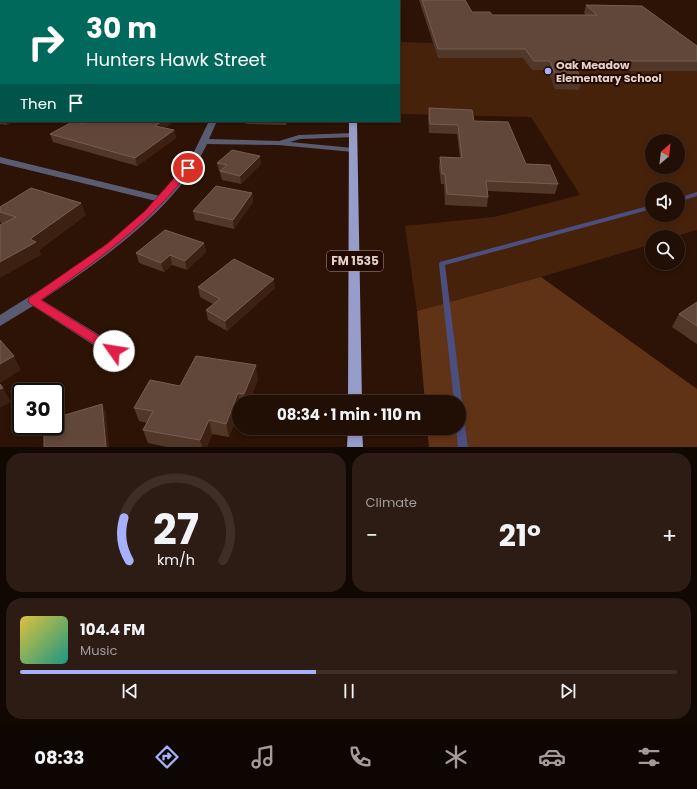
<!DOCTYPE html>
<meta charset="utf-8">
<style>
:root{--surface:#210e04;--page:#2d1c13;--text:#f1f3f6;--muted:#a29c9a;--line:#3e2e26;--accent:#a8b0fc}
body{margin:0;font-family:Poppins,sans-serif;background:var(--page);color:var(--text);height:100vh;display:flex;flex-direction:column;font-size:15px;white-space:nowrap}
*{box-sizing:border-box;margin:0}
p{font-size:13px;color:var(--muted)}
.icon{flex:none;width:22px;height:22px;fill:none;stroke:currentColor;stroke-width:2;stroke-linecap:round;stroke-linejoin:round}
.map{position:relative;height:447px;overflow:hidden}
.side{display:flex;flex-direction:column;gap:6px;padding:6px;background:#120802;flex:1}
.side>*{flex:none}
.hud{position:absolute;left:0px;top:0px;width:400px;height:122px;box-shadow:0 2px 6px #0003,0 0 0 1px var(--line);background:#00695c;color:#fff;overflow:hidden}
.needle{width:26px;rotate:28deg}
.tools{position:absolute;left:645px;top:134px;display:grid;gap:8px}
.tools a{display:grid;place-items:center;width:40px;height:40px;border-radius:50%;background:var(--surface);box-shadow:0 2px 6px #0003,0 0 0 1px var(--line);font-size:20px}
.speed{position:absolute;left:12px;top:383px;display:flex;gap:8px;font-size:20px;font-weight:700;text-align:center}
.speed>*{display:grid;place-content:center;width:52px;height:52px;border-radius:50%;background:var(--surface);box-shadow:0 2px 6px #0003,0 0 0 1px var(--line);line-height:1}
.speed .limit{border:2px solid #111;border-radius:6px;background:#fff;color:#111}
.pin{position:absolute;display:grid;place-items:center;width:34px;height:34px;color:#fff;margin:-17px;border:2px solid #fff;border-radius:50%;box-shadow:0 1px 4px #0007}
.me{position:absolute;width:44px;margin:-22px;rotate:302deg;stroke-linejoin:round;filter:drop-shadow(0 0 3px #0008)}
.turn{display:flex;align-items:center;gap:14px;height:84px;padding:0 20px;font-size:18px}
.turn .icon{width:52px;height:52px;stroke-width:2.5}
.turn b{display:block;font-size:28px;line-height:34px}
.then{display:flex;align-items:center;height:38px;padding:0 20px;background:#0003;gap:8px;font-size:15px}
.big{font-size:30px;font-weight:700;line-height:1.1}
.side .widget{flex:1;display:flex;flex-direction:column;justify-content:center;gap:6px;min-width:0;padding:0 14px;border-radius:16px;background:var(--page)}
.side .dial{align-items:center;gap:0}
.dial svg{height:104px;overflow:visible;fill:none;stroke:var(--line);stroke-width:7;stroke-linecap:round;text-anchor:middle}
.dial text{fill:var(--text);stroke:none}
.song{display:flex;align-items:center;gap:12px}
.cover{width:48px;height:48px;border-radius:6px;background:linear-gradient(135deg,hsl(50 70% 55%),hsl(170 70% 35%))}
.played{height:4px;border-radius:2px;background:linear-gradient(90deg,var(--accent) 45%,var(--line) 45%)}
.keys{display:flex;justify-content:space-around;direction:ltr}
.heat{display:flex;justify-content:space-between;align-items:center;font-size:22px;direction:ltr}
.side .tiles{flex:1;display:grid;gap:6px;grid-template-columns:1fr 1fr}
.widget:last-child{grid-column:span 2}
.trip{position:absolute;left:232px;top:395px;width:234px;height:40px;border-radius:20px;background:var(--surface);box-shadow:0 2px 6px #0003,0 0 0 1px var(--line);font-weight:700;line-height:40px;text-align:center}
.tabs{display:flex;height:64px;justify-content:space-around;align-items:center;background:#0d0602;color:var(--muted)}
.tabs .icon{width:28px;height:28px}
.tabs .selected{color:var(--accent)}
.tabs b{font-size:18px;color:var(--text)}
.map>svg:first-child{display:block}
.green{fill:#47220b;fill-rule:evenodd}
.forest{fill:#613316}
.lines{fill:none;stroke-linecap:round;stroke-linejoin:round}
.stream{fill:#4b4f7f;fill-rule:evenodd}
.river{fill:#4b4f7f;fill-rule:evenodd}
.minor{fill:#595b71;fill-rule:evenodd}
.primary{fill:#979dca;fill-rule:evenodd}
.wall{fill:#513728}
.shaded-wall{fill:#3c2113}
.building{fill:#614739;stroke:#755d50}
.route{fill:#e11d48;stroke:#92132f}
.poi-dot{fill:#a8b0fc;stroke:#220a00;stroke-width:1.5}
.labels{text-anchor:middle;stroke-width:4;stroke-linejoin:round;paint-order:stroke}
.far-poi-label{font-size:11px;font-weight:bold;fill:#e4d2c9;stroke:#220a00;text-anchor:start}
.shield{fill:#220a00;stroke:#aa968d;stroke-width:1}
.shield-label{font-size:12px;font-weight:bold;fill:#e4d2c9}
</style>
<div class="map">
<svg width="697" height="447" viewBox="0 0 697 447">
<rect width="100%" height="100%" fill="#2c1305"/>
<path class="green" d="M399 42 433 43 438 58H510L516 47 532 70 697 71V230L673 237H652V244L541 277 417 311 405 226 494 217 580 195 531 117 400 114ZM652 141H678V167H652ZM652 189H678V215H652Z"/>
<path class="forest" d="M541 277 697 389V447H429L427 428H459V402H425L417 311Z"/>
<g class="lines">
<path class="stream" d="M697 192V196L678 202V198Z
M652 205V209L445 265 462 402 461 405H459V402H454L439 264 440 262Z
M459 408 462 409 463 412 468 447H458L456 428H459Z"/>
<path class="river" d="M34 0H50V1H34Z
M0 37H1V49H0Z"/>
<path class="minor" d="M209 121H217L209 139 279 141 299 135 353 133 357 135 356 137 300 139 290 142 353 148 357 150 353 152 278 145 207 144C178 208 99 262 42 300L119 347 120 351 119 355 114 356 109 355 33 306 0 326V315C54 281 113 248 156 201L0 163V157L160 196 174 180 192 156Z"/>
<path class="primary" d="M352 0H356V1H352Z
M349 121H357L362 402H348Z
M348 428H362L363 447H347Z"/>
</g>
<path class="wall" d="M108 0H284L283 1H110Z
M419 0H465L472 12 492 15H586L584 13 586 5 697 46V71H577L582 80 579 90 555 89 548 70H532L523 58H438Z
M0 99 1 100V121H15L7 125 0 124Z
M429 108 474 121 526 164 558 184 555 194 488 191V197L487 207 445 205 444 184H441L439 167 440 157 460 158 457 134 429 133 428 117Z
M174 121 165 128 174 130 176 138 137 166 53 142 50 134 84 124Z
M245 121H287L286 125 246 124Z
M217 163 261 164 241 184 222 180 220 172 219 171Z
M252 193 253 202 234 229 195 220 193 211Z
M0 207 86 215 39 250 41 255 3 224 1 223 0 221Z
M204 243 206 252 187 270 172 265 164 272 139 263 136 253Z
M198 287 275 288 227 331 208 320 206 310 213 304 200 297Z
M697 302V344L672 327 679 314Z
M258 379 249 402H239V412L229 437 212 434 207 447H167L148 443 143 430 147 423 139 421 134 408 180 386Z"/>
<path class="shaded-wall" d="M275 0H284L283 1H273Z
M6 121H15L7 125Z
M162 121H174L157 134 155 126Z
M174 130 176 138 137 166 135 158Z
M260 156 261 164 241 184 240 176Z
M252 193 253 202 234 229 233 220Z
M81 203 86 215 39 250 41 255 0 278V262L30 239Z
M204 243 206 252 187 270 185 261Z
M170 255 172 265 164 272 161 263Z
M274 279 275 288 227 331 225 321Z
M14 356 21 370 0 383V364Z
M256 365 258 379 249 402H245L244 394Z
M3 388 11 402 0 408V389Z
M238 393 240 402H239V412L229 437 226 424Z
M102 404 106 413 109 447H106Z
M209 420 212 434 207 447H202L200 440Z"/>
<path class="building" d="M115 0H275L273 1H116Z
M422 0H465L472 12H490L492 15H597L586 5 642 6 697 46V61H572L582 80 557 79 550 61H534L525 49H438Z
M0 99 1 100V116H0Z
M429 108 472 110 474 121 508 122 526 164 550 165 558 184 486 181 488 197 447 194 445 174H442L440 157 462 158 458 125 430 124Z
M74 121 84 124 89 121H162L155 126 174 130 135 158 50 134Z
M232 150 260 156 240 176 220 171 227 165 217 163Z
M216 186 252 193 233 220 193 211Z
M31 188 81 203 30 239 36 242 0 262V225L16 217 0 212V207Z
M165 230 204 243 185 261 170 255 161 263 136 253Z
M234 259 274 279 225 321 206 310 220 299 198 287Z
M697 302V326L679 314Z
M0 340 14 356 0 364Z
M196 356 256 365 244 394 238 393 226 424 209 420 200 440 143 430 153 411 134 408 150 380 180 386Z
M0 384 3 388 0 389Z
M102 404 106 447H44V426H55V418Z"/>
<path class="route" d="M185 166 192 168C151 223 96 261 41 300L118 348 120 351 118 354H110L29 303 28 300 29 298 107 244 145 211Z"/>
<circle class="poi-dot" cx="548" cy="71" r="4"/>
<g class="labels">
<g class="far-poi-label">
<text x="556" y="69">Oak Meadow<tspan x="556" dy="13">Elementary School</tspan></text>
</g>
<rect class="shield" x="327" y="251" width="56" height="20" rx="3"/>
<g class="shield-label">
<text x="355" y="265">FM 1535</text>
</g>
</g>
</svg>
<div class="tools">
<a><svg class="needle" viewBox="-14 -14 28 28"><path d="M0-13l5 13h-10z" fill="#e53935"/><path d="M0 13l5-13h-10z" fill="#a29c9a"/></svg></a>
<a><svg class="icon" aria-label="sound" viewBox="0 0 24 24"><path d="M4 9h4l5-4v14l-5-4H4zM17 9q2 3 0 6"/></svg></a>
<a><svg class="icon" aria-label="search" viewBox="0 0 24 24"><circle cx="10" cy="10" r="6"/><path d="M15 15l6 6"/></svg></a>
</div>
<div class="speed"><div class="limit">30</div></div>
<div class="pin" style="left:188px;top:168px;background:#d93025"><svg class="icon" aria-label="arrive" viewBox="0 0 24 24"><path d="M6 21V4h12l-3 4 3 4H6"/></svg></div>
<svg class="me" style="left:114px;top:351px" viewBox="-20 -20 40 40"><circle r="19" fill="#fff"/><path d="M0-13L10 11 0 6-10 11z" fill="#e11d48"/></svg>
<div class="trip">08:34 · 1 min · 110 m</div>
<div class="hud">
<div class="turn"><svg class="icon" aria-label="right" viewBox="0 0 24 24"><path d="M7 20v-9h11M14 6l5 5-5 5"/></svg><div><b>30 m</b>Hunters Hawk Street</div></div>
<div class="then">Then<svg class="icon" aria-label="arrive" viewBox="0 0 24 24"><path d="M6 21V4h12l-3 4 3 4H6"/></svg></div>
</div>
</div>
<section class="side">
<div class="tiles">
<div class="widget dial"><svg viewBox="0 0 100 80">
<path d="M14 69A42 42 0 1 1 86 69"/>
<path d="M14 69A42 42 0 0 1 10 36" stroke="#a8b0fc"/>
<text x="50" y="56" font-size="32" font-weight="700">27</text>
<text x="50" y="72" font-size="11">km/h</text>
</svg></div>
<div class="widget"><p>Climate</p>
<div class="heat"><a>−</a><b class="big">21°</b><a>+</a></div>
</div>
<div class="widget">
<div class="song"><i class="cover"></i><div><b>104.4 FM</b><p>Music</p></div></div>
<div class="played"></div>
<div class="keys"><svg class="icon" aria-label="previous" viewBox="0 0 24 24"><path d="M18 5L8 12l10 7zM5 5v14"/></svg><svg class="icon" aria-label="pause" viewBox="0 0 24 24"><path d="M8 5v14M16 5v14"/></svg><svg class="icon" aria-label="next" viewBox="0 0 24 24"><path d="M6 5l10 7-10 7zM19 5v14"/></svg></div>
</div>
</div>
</section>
<nav class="tabs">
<b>08:33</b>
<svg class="icon selected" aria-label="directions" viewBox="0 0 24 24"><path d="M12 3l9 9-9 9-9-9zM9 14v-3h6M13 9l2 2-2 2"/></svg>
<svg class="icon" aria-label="music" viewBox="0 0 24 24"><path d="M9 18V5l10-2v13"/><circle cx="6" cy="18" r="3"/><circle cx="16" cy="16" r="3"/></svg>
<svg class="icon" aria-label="phone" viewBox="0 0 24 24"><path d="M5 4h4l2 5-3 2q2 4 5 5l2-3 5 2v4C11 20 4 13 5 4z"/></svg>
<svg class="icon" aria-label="climate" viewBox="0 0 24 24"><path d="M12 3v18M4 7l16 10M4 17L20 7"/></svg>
<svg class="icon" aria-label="car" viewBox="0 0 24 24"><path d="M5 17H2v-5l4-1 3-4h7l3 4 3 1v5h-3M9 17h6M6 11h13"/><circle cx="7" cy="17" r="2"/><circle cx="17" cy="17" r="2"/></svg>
<svg class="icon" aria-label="filters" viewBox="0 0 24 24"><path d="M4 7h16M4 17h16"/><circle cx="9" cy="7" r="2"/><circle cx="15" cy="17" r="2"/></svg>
</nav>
